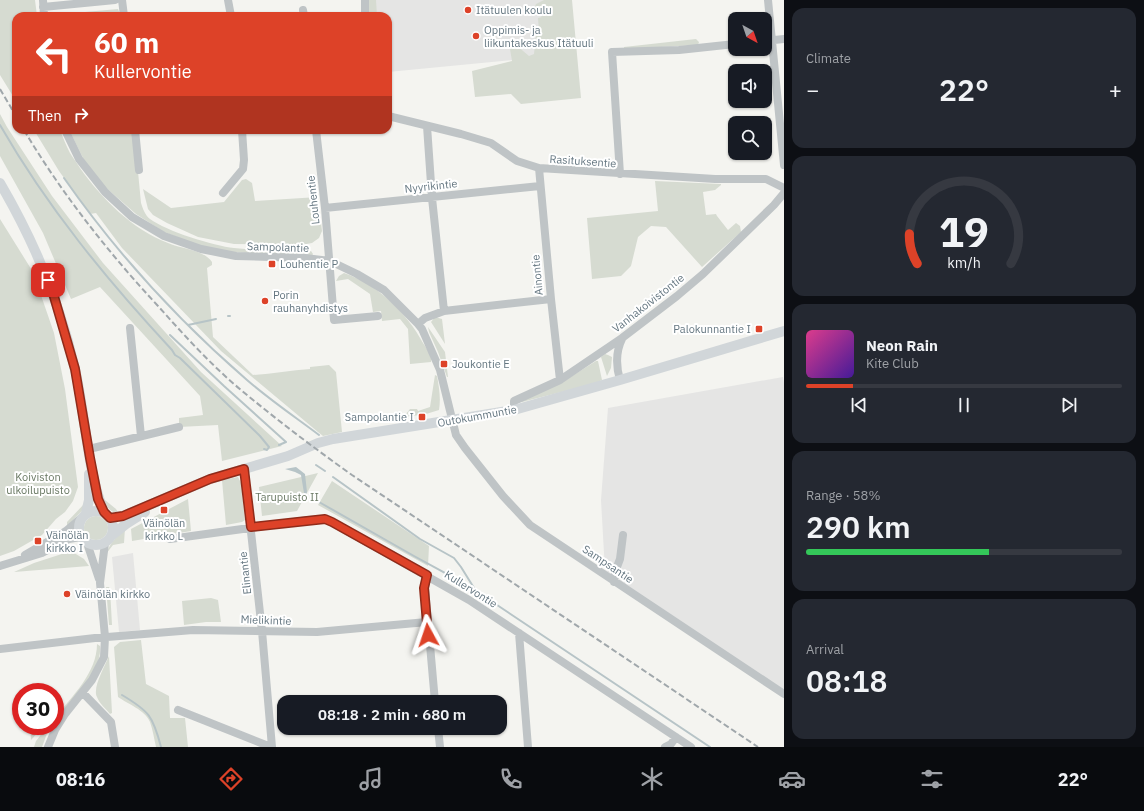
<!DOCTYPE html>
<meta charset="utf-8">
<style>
:root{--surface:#171b24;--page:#242831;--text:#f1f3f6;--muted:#9ea1a6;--line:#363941;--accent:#dd4228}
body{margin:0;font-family:"IBM Plex Sans",sans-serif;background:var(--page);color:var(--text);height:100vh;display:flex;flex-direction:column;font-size:15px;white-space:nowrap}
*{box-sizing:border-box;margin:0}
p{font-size:13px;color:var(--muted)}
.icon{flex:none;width:22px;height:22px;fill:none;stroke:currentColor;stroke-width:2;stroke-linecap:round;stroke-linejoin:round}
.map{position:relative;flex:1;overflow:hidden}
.side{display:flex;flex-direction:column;gap:8px;padding:8px;background:#0d0f14;width:360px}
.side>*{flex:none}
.banner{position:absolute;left:12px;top:12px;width:380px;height:122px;border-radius:12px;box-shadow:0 1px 3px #0004;background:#dd4228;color:#fff;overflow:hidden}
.needle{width:26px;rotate:140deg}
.controls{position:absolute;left:728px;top:12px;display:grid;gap:8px}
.controls a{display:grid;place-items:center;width:44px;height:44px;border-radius:8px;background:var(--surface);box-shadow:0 1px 3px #0004;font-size:20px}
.speed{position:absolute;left:12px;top:683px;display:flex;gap:8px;font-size:20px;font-weight:700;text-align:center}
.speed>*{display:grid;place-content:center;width:52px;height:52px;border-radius:50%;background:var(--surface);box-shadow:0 1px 3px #0004;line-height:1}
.speed .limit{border:6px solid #d22;background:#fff;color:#111}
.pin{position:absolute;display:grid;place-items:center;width:34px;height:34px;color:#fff;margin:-17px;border-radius:8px;box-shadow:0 2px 6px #0006}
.me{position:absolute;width:44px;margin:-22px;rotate:355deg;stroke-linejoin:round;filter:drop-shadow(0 0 3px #0008)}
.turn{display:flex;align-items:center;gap:14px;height:84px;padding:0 16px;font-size:18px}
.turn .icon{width:52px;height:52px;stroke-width:2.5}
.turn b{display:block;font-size:28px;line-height:34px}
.then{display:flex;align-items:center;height:38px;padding:0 16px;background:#0003;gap:8px;font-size:15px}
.big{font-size:30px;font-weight:600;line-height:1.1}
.side .card{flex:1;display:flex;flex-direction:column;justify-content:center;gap:6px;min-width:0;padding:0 14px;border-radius:12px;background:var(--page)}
.side .dial{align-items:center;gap:0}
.dial svg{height:104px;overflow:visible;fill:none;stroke:var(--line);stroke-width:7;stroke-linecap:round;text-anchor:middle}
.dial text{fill:var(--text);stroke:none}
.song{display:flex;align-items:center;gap:12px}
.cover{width:48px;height:48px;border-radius:6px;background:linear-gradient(135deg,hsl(330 70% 55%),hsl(260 70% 35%))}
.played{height:4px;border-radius:2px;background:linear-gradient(90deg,var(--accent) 15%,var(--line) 15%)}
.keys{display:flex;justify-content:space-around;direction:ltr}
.heat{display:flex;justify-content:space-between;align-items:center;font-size:22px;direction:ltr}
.charge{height:6px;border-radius:3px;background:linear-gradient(90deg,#34c759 58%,var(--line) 0)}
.trip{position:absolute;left:277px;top:695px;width:230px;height:40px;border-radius:12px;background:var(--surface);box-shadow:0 1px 3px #0004;font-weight:600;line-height:40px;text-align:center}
.tabs{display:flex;height:64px;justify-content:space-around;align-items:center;background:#090b0e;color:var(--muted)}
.tabs .icon{width:28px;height:28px}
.tabs .selected{color:var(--accent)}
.tabs b{font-size:18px;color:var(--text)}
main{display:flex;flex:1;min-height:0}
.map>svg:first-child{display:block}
.built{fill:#e5e5e4}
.green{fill:#d6dbd1}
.water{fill:#b7c4c7}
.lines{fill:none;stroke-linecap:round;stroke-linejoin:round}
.stream{stroke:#b7c4c7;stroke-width:2}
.minor{stroke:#bfc4c6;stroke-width:8}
.major{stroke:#d1d6d9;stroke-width:10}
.rail{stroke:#a0a7ab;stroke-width:2;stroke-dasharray:6 3;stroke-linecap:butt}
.route-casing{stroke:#902b1a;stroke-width:10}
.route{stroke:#dd4228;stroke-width:7}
.poi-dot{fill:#dd4228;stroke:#fff;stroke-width:1.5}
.labels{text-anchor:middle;stroke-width:4;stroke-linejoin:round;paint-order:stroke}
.poi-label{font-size:11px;fill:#647680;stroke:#fff;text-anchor:start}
.street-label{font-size:11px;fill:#647680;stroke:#fff}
.park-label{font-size:11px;fill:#697863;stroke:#fff}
</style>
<main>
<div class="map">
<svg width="784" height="747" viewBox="0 0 784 747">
<rect width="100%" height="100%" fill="#f4f4f0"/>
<path class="built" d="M373 0H562L566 55 388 72V16H373Z
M783 377 784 383V692L605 571 601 500 608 408Z
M133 553 140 630 119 632 112 557Z"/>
<path class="green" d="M0 0H35L37 16H16V101L0 75Z
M367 0H376L377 16H369Z
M544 0H572L581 98 521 104 511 94 475 97 472 71 512 61 510 49 512 46 516 45 529 56 534 54 536 35 539 31 538 18 542 17 536 12 534 9 536 4Z
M118 9 121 16H51L52 15Z
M696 39 699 42 698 45 624 49V47Z
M0 114 7 127 52 196 103 263 201 372 282 446 222 461 218 425 179 427V418L203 415 200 396 100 287 71 299 43 233 0 156Z
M34 130H60C63 138 66 145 70 153 73 158 77 163 80 168 101 198 133 230 168 243 182 249 204 250 212 262V265L207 268 213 337 253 375C272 374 291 370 310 369V367L329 365 336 372 342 432 323 436 318 432 221 351 122 248 96 213 90 214 59 171Z
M69 130H134L141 203C143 209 145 215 150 219 166 231 214 246 234 248 260 251 286 250 311 251L313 254 312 256 230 252 198 245 164 232 136 214 104 186 84 160Z
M246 179 252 183 255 201 318 197 322 231 319 238 312 243 301 245 234 244 198 237 167 223 153 215 148 209 143 189 171 208 224 202 242 180Z
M655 181 721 184V185L715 190 703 192 706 215 716 214 717 216 728 230 736 223 740 226 741 232 702 267 666 227 651 226 638 237 631 266 621 276 592 279 587 218 658 211Z
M0 219 33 272 54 333 65 389 78 487 73 501 65 512 56 519 42 535 14 551 0 556Z
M344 273C377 284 407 313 423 343 427 349 432 356 431 362L410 364 408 329 400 319 382 321 381 311 373 312 370 294 348 279 336 281 339 276Z
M435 317 442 319 445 344 431 322Z
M428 327 445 352 448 377H447L438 352 429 332Z
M605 354 608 355 612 357 611 368 607 376 601 357Z
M596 361H598L602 380 593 384 522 402V400L561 383Z
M435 375 437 376C439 387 441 398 439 410L426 414 406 417 405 415 410 409H417L418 411 430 407Z
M318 473 297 511 262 516 259 487Z
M238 477 241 483 245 520 242 522 226 525 222 480Z
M332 481 429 546 428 566 318 505Z
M188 499 191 531 132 541 131 529Z
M105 500 116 509 119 514C110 512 108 508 103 501Z
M85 503 84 509 67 526V522Z
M84 528a12 12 0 1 1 24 0a12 12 0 1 1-24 0Z
M125 528 124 543 113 545 106 554C110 543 117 536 125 528Z
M71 551 84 559 89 566 14 572 34 563Z
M106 587H109L110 589 112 625H109Z
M211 598 218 600 221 622H206L184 625 182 601Z
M141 640 146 684 169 696 170 718H185L188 747H156C154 739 153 730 150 722 145 710 128 704 118 697L114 647 120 642Z
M97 644 100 646C103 671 70 702 55 720V718C72 696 97 673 97 644Z
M109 656 112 713 110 714C106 709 99 703 97 697 92 688 105 666 109 656Z
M30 726H44L31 740Z
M47 727 49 728 42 747H34L36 741Z"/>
<path class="water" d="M296 467 305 474 307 492 306 495 304 493 301 475 295 472 285 469Z"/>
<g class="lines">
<path class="stream" d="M0 125C47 207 107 280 172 350L175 355 180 358 260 436 269 447 267 450 264 449
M64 178C115 251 180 322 247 380 270 400 295 417 319 435
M228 316H230
M188 325 216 319
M170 335 224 386 286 442 279 445
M316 465 325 471
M333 477 420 539 454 558 461 567 474 588
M319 502 414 556 467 585 710 747
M122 695C149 711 153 716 161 747"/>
<path class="minor" d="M43 0 44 16
M122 0 124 16
M228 0 231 16
M365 0V16
M768 0 784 165
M43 7 115 0
M303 10 304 16
M765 41 784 39
M388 116 461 134 491 143 517 161 539 168 715 179H766L784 188
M427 126 432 198 444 311
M65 130 79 159 105 192 132 217 164 236 201 249 236 256 305 258 330 261 357 274 384 290 418 324 422 329 440 370 456 435 465 448 503 496 530 525 784 694
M135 130 139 170
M316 130 325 208 334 320 378 316
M539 168 551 299 560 380
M620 174 612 52 679 50 735 44
M223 193 243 169 244 160 242 130
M325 208 540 186
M418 324 425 318 444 311 551 299
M130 328 141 436
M620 380C616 366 615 353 622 339
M514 410V401L560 380 622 338 677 296 703 274 774 205 784 193
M89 449 179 427
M244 469 262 631 272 747
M170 539 308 520 325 519 331 522 469 600 691 747
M87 543 99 579
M25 555 66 531 80 519
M0 566 42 553 69 539 81 537
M427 575 425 588 435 702
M614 582 615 572 620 559 623 535
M519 633 528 747
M0 649 95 638 193 630 317 632 427 622
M83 693 111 722 115 747
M178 710 271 747
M438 728 440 747
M48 747 55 730 65 714 92 680 104 657 105 637 100 583 105 543
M665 747 671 744 676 737"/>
<path class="major" d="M0 183C34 241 60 303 75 369 86 416 86 467 104 512
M79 528a17 17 0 1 1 34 0a17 17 0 1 1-34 0Z
M86 513 89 500V474
M110 518 123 516 210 479 288 456 318 443 333 439 514 410 620 380 784 331
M111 536 126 524 145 512"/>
<path class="rail" d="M0 89 16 116
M24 130C62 194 108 252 158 306 184 335 211 365 241 390 277 420 314 448 352 475L758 747"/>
</g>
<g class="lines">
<g class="route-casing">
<path id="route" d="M48 280 53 293 75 369 90 458 98 499 104 512 110 518 123 516 210 479 244 469 251 527 325 519 332 522 427 575 424 588 428 635"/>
</g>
<use href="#route" class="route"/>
</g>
<g class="poi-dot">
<circle cx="468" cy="10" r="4"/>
<circle cx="476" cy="36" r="4"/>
<rect x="268" y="260" width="8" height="8" rx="2"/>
<circle cx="265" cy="301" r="4"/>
<rect x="755" y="325" width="8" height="8" rx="2"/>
<rect x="440" y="360" width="8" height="8" rx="2"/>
<rect x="418" y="413" width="8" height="8" rx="2"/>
<rect x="160" y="506" width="8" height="8" rx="2"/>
<rect x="34" y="537" width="8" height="8" rx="2"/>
<circle cx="67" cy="594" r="4"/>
</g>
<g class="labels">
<g class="poi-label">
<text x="476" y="14">Itätuulen koulu</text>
<text x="484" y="34">Oppimis- ja<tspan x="484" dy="13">liikuntakeskus Itätuuli</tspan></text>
<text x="280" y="268">Louhentie P</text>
<text x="273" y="299">Porin<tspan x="273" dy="13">rauhanyhdistys</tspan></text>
<text x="751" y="333" text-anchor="end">Palokunnantie I</text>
<text x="452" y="368">Joukontie E</text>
<text x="414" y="421" text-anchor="end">Sampolantie I</text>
<text x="164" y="527" text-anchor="middle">Väinölän<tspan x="164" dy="13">kirkko L</tspan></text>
<text x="46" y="539">Väinölän<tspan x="46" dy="13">kirkko I</tspan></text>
<text x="75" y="598">Väinölän kirkko</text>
</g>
<g class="street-label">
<text transform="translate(583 161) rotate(4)" y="4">Rasituksentie</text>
<text transform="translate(431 186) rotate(-6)" y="4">Nyyrikintie</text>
<text transform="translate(313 200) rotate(-96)" y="4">Louhentie</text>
<text transform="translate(278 247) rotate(2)" y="4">Sampolantie</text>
<text transform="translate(537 275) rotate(-95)" y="4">Ainontie</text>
<text transform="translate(648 303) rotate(-38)" y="4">Vanhakoivistontie</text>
<text transform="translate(477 416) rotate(-10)" y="4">Outokummuntie</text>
<text transform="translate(608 564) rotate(34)" y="4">Sampsantie</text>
<text transform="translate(245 573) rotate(-96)" y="4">Elinantie</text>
<text transform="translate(471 589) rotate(32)" y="4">Kullervontie</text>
<text transform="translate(266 620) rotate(2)" y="4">Mielikintie</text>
</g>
<g class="park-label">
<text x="38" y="481">Koiviston<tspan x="38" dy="13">ulkoilupuisto</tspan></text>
<text x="287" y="501">Tarupuisto II</text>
</g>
</g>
</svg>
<div class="controls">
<a><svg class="needle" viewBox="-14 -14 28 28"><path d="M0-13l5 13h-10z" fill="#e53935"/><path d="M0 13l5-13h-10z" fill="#9ea1a6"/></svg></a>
<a><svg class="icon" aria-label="sound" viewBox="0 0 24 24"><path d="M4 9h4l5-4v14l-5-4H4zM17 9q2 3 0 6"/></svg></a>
<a><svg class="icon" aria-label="search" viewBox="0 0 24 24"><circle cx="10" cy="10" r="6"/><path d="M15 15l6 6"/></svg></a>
</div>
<div class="speed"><div class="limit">30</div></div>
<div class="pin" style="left:48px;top:280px;background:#d93025"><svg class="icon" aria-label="arrive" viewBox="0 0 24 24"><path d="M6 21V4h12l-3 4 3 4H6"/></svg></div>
<svg class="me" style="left:428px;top:635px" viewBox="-20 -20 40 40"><path d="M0-17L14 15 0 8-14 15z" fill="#dd4228" stroke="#fff" stroke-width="4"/></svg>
<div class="trip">08:18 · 2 min · 680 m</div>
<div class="banner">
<div class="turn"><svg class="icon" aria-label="left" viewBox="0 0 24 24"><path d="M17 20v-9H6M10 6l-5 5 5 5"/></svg><div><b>60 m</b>Kullervontie</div></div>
<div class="then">Then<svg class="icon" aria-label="right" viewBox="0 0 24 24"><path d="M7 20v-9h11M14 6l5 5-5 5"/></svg></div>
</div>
</div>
<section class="side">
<div class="card"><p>Climate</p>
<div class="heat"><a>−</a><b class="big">22°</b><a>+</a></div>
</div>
<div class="card dial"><svg viewBox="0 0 100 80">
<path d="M14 69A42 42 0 1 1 86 69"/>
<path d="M14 69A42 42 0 0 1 8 46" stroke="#dd4228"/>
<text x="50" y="56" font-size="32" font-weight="700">19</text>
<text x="50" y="72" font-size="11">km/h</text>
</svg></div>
<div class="card">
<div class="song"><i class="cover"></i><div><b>Neon Rain</b><p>Kite Club</p></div></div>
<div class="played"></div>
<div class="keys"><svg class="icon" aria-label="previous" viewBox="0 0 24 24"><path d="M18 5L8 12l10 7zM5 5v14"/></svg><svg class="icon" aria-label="pause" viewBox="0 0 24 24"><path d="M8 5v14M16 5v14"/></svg><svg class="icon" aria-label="next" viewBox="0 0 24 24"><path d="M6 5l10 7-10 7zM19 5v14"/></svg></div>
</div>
<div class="card"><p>Range · 58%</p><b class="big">290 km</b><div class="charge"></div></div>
<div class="card"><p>Arrival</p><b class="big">08:18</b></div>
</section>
</main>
<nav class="tabs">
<b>08:16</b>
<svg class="icon selected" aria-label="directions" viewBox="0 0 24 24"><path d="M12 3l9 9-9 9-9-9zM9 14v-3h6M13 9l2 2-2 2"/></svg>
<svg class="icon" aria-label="music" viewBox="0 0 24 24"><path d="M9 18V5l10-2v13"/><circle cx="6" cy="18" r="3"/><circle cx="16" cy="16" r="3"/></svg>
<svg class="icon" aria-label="phone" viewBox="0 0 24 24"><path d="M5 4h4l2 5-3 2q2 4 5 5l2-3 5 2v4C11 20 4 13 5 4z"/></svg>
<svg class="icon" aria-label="climate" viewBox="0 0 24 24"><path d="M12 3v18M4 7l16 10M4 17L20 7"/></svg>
<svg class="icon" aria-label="car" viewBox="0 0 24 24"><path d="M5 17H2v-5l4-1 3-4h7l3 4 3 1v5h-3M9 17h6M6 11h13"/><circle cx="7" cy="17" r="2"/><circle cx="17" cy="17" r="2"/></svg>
<svg class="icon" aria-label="filters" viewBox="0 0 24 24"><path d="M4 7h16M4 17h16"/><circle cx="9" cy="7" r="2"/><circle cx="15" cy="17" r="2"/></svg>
<b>22°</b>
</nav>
